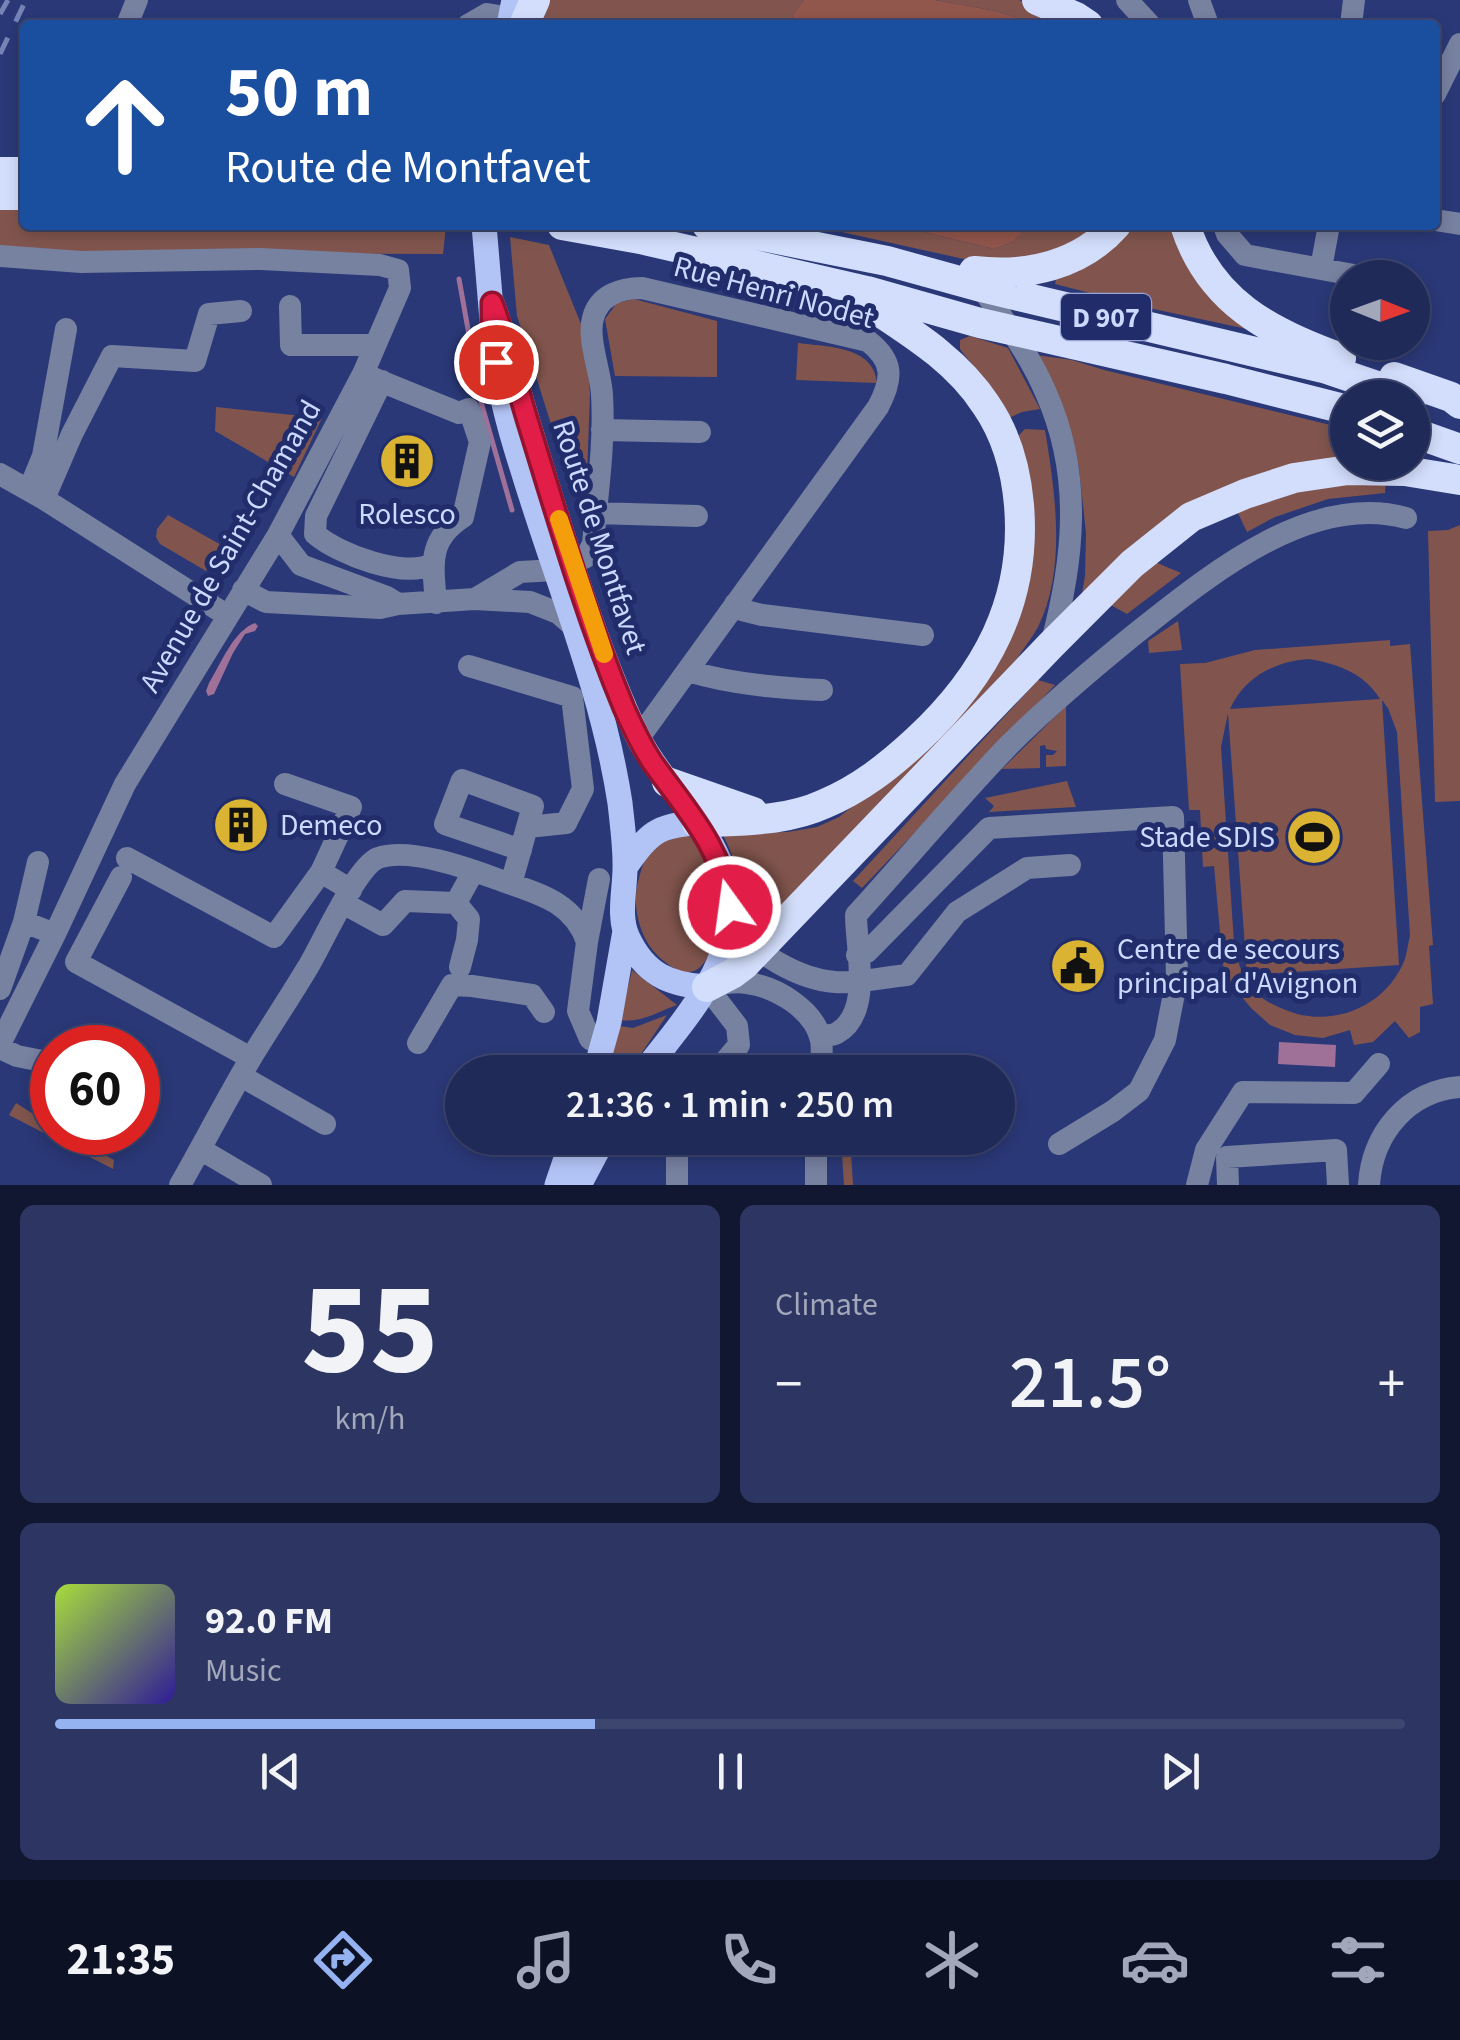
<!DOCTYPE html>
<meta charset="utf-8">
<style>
:root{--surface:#202a59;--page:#2d3662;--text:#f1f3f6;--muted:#a2a7ba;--line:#3d466f;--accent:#95b2f1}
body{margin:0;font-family:"Source Sans 3",sans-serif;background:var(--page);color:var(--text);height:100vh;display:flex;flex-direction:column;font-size:38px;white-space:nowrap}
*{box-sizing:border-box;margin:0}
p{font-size:32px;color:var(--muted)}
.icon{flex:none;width:55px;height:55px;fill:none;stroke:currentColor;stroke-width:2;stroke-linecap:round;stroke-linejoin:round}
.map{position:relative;height:1185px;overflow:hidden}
.details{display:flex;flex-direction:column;gap:20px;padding:20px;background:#121731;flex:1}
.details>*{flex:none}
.hud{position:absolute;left:20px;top:20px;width:1420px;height:210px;border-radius:10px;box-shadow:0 5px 15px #0003,0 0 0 2px var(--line);background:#1a4fa0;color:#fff;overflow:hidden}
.needle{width:65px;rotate:91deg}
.controls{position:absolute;left:1330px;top:260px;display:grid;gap:20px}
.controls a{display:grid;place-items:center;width:100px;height:100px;border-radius:50%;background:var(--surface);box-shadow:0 5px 15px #0003,0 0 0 2px var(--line);font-size:50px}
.speed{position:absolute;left:30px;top:1025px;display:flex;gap:20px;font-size:50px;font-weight:700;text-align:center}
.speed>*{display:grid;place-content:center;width:130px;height:130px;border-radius:50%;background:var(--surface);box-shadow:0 5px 15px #0003,0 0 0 2px var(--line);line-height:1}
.speed .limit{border:15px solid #d22;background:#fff;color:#111}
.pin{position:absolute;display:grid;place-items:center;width:85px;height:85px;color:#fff;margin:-42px;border:5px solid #fff;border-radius:50%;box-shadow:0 2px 10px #0007}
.me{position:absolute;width:110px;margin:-55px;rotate:346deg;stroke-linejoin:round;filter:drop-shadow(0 0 8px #0008)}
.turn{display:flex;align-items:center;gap:35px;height:210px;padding:0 40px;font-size:45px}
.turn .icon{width:130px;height:130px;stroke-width:2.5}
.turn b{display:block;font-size:70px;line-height:85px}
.big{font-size:75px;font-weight:600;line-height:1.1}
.details .tile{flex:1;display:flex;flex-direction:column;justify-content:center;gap:15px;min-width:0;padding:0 35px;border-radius:15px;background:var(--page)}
.details .dial{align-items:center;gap:0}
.dial b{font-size:130px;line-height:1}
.song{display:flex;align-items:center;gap:30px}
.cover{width:120px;height:120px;border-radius:15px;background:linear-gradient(135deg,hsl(80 70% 55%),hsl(250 70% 35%))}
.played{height:10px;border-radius:5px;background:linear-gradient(90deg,var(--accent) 40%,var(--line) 40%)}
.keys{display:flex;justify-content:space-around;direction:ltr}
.heat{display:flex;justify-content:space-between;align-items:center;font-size:55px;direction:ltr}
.details .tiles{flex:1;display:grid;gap:20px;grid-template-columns:1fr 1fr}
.tile:last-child{grid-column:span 2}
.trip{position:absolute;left:445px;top:1055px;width:570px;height:100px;border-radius:50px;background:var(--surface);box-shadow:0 5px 15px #0003,0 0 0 2px var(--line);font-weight:600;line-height:100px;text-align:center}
.dock{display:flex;height:160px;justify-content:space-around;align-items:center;background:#0d1124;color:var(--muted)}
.dock .icon{width:70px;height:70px}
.dock .current{color:var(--accent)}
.dock b{font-size:45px;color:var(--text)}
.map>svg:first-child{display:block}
.green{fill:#81554d;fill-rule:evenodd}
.forest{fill:#91564c}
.water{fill:#9f7199}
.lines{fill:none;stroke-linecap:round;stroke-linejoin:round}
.stream{stroke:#9f7199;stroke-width:5}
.minor{stroke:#7781a0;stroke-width:22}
.major{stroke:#b2c3f5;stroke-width:25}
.highway{stroke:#d3defc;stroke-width:30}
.rail{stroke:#7583b6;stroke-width:5;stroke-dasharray:18 18;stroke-linecap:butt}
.route-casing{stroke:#92132f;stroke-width:25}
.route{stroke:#e11d48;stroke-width:18}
.slow{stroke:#f59e0b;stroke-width:18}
.labels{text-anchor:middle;stroke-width:10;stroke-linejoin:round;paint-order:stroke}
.shield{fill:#212d6b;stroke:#99a5d3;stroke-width:2.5}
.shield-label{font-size:28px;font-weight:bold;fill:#ccd9ff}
.street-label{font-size:30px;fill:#ccd9ff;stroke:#212d6b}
.poi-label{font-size:30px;fill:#ccd9ff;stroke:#212d6b;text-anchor:start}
</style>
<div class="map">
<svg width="1460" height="1185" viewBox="0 0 1460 1185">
<rect width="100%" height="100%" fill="#2a3877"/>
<path class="green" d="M549 0H804L792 15 796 25H542Z
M935 0H1019L1083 25H1028L1027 21 996 11Z
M0 209 25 210V225L446 226 443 254 125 253 0 248Z
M810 225H895L994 249 1013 242 1030 225H1102L1047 257 982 263Z
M1127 225H1178L1247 329 1149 308 1055 284 1058 271Z
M510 237 549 245 585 334 590 394 587 475H567L517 316Z
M634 299 717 321V377L615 376 605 319 617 303Z
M970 336 1008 348 1040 409 1022 412 1009 418 978 372 960 349V340Z
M798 343C828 347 874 346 877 383L796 380Z
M1036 355 1072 360 1104 370 1347 429V458L1249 479 1081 599 1085 576 1086 533 1079 468 1074 446Z
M216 407 322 418 294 477 215 431Z
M1025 429 1045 430C1055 492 1067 568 1038 627 1032 638 1023 649 1016 660L760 930 754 929 750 925C741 893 738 862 722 833L788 832 817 827 839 817 869 793 1006 642 1016 438Z
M1386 477 1385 493 1328 499 1275 517 1247 532 1236 509 1285 490Z
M168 515 223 546 206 571 160 544 156 537 157 529Z
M1460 525V801L1435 802 1428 531 1448 530Z
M1155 562 1181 573 1127 614 1109 604Z
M1178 621 1182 650 1149 653 1148 641Z
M1390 640V646L1410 644 1433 945 1429 946 1433 1004 1420 1007V1032L1409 1038 1395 1021 1373 1042 1354 1045 1350 1030 1323 1038 1295 1035 1270 1025 1251 1008 1233 986 1223 965 1214 866 1203 867 1200 810H1189L1180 664 1205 663 1255 650ZM1309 659C1338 664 1364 673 1380 699L1230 709C1244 677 1276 661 1309 659ZM1382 700 1388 708 1397 732 1410 936C1408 943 1407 952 1405 959 1388 1003 1341 1025 1297 1014 1281 1009 1260 1000 1250 987 1241 975 1237 958 1234 943L1221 747 1228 713 1247 975 1399 965Z
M1038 680 1055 685 862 888 853 881Z
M1066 706V766L1046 767V755H1053L1057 751 1046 749 1045 745 1040 746V768L1002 769Z
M1067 781 1076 807 989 812 994 806 985 798Z
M678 833C679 834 691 837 693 838 699 842 702 851 705 858 711 872 717 886 718 902 720 928 709 991 672 967 663 961 655 954 649 945 637 926 632 900 639 878 647 849 652 848 678 833Z
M632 970 677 1005C657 1012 642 1023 620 1020Z
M667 1015 629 1072H606L619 1026 633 1028Z
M16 1103 52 1126V1132L63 1133 114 1160 113 1169 9 1115Z
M841 1138H892V1149L851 1152 853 1185H844Z"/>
<path class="forest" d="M804 0H935L996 11 1027 21 1028 25H796L792 15Z
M895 225H1030L1013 242 994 249Z"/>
<path class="water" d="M255 623 258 626 255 631 245 634 233 653 214 694 208 696 206 691 209 683C221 664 233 631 255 623Z
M1279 1042 1336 1045 1335 1067 1278 1064Z"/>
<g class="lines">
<path class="stream" d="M459 279 481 402 512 510"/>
<path class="minor" d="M1127 0 1150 25
M1199 0 1208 25
M127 25 137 0
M468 25 487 14 510 18
M1351 25 1354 0
M1435 94 1460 44
M1435 220 1460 224
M1224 225 1227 234 1245 255 1370 278
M0 256 81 262 261 259 380 265 398 270 400 288 363 374 278 535 125 784 55 934 0 1044
M1321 268 1329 225
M981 287C1004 320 1030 355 1046 393 1083 476 1074 560 1051 645
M290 306 291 345H375
M363 374 459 413 469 409 480 442 463 517C427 540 433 565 436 603
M382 381 316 516 315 534C338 554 404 579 432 564
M602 430 700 432
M0 474 44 499 228 616
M29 490 43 456 66 329
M44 499 72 434 112 356 195 361 209 314 241 311
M596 513 697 516
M278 535 301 565 387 597 398 604
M243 590 266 602 380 608 398 604 475 599 530 602 558 613 573 626
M475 599 520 572 555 570 573 563 586 557 593 544C597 495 605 444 602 395 601 373 587 339 593 318 599 295 621 288 642 288L868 341C894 361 893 379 878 407L638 739
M735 604 742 610 762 615 923 635
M469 666 572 697 583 789 566 823 528 827
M688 671C731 684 777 688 822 690
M285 784 351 807 321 872
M127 858 274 937 321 872 351 890
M121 877 76 962 251 1058
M599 879 587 942 578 1011 590 1039 603 1046
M511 884 533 806 462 780 445 824 521 850
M343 903 383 925 405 901 456 903 473 872
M456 903 469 919 467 940 460 967
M24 922 38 862
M729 928C759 952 795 979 835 982 857 984 885 977 907 975L957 912 1027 868 1070 865
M857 955 867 952 989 828 1173 817 1177 978 1165 1040 1139 1091 1113 1111 1059 1144
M0 989 24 922 55 934
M820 1036C826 1035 832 1036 837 1033 873 1013 856 949 856 915 907 859 956 800 1009 745 1048 706 1092 669 1135 634 1206 578 1309 491 1406 518
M418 1043 452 985 472 986 532 995 544 1012
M0 1048 17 1056 52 1063
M716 1072 739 1045 737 1026 707 987C720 984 733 981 747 983 776 987 814 1009 821 1040 823 1050 821 1062 820 1072
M241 1076 325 1124
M816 1138V1185
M200 1149 261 1185
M180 1185C204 1143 226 1100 251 1058 270 1027 290 997 308 967 322 944 356 867 378 858 409 847 467 868 497 879 535 893 573 900 587 942
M677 1185V1138
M1197 1185 1206 1150 1243 1092 1354 1093 1379 1064
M1228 1185 1227 1157 1336 1150 1338 1185
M1369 1185C1372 1134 1407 1091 1460 1087"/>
<path class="major" d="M509 25 514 0
M484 225 492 320
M492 303C507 341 515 380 527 419 559 523 589 630 634 729 661 789 728 836 730 907 732 971 680 1024 644 1072
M499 379C506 419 519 458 531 496 563 597 604 698 620 803 622 822 625 843 625 863 626 887 617 916 628 938 645 974 669 985 707 987
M626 866C649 834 656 825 697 823
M595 1072 609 1022 625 931
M557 1185 573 1138
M579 1185 604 1138"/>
<path class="highway" d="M1037 0 1076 17 1088 25
M524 25 535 0
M0 172H25
M0 195H25
M562 225 640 239 867 291 980 323 1226 379 1348 410
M707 225 887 261 981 287 1327 369 1412 398
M1185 225C1209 301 1270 333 1341 358
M974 271C1026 277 1080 266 1116 225
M1394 377 1451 397 1460 404
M1412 432 1460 449
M667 782 753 812
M697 823C739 820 785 822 824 804 860 789 889 766 917 740 986 676 1027 601 1019 505 1016 470 1006 434 986 405 955 357 905 329 859 298
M707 987 732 974 744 965 1051 645 1132 564 1191 517 1245 494 1294 478 1348 470 1405 471 1460 480"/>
<path class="rail" d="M0 14 8 0
M0 54 26 0"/>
</g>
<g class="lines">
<g class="route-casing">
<path id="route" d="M496 362 492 334V303C507 340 515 380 527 419 557 516 585 614 624 708 632 726 641 745 652 762 686 810 722 846 730 907"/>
</g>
<use href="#route" class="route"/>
<path class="slow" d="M559 519 604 654"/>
</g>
<defs>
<g id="building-disc" transform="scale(2.875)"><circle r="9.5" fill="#dab333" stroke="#212d6b"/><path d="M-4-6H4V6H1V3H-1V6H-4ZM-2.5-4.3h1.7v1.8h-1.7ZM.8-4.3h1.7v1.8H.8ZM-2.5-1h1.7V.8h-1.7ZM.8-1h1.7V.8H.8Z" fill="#111"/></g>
<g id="stadium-disc" transform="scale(2.875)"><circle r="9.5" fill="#dab333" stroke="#212d6b"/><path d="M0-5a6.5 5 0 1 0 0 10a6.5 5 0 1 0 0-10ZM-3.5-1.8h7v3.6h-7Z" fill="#111"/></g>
<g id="civic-disc" transform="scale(2.875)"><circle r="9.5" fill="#dab333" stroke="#212d6b"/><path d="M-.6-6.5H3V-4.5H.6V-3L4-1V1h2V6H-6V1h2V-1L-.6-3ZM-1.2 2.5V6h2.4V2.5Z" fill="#111"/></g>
</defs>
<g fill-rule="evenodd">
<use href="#building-disc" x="407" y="461"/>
<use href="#building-disc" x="241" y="825"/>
<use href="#stadium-disc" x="1314" y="837"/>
<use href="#civic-disc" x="1078" y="966"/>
</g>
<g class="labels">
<rect class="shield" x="1061" y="294" width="90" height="46" rx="8"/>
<g class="shield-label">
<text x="1106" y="327">D 907</text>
</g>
<g class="street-label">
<text transform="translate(774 292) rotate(15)" y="10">Rue Henri Nodet</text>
<text transform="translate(600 537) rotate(72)" y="10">Route de Montfavet</text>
<text transform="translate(230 546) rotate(-60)" y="10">Avenue de Saint-Chamand</text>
</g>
<g class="poi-label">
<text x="407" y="524" text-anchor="middle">Rolesco</text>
<text x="280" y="835">Demeco</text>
<text x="1275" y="847" text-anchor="end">Stade SDIS</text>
<text x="1117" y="959">Centre de secours<tspan x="1117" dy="34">principal d'Avignon</tspan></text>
</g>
</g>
</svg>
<div class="controls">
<a><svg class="needle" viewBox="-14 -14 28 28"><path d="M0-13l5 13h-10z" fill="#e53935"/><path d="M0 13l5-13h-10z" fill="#a2a7ba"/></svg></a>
<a><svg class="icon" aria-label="layers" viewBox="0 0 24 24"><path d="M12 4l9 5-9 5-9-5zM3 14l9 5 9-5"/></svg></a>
</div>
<div class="speed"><div class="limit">60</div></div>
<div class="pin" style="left:496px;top:362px;background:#d93025"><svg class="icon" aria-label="arrive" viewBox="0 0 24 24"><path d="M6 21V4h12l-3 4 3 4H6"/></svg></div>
<svg class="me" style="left:730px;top:907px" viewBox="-20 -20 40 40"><circle r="17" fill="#e11d48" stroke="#fff" stroke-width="3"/><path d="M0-11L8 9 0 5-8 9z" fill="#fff"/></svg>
<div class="trip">21:36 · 1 min · 250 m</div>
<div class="hud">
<div class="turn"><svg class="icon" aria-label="ahead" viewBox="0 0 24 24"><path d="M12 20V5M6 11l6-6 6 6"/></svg><div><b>50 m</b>Route de Montfavet</div></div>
</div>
</div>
<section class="details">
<div class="tiles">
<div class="tile dial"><b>55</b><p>km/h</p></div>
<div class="tile"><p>Climate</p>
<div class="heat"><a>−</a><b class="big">21.5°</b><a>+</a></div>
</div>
<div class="tile">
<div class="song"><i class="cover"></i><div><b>92.0 FM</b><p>Music</p></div></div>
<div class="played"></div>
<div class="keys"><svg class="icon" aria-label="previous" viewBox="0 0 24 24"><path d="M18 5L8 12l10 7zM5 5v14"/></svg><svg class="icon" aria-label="pause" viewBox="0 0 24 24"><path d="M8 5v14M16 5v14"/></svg><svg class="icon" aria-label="next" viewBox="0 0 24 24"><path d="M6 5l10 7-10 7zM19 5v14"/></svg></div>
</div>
</div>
</section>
<nav class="dock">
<b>21:35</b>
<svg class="icon current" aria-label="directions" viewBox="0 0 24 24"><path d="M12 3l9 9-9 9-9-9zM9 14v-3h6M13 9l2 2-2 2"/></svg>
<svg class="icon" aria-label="music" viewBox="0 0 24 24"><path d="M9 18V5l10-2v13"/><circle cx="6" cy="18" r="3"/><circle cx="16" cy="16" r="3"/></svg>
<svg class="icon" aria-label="phone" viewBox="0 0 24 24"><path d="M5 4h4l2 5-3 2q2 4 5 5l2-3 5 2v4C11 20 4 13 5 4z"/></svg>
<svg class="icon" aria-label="climate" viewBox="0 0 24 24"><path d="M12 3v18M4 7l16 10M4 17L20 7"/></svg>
<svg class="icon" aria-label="car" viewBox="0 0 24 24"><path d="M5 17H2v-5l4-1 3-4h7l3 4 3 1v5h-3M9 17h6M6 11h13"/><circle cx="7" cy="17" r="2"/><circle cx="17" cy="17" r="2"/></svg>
<svg class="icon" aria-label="filters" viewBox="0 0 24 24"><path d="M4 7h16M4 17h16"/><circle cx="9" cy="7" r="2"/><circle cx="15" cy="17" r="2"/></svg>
</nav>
